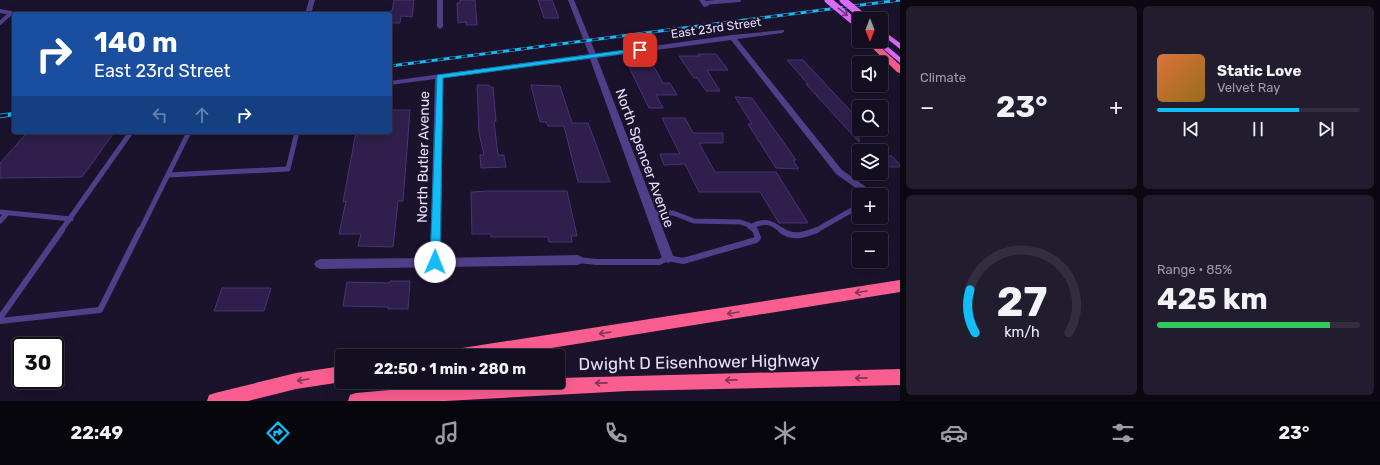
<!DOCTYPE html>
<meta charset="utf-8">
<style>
:root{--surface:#140e21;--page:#211c2e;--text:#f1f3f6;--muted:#9d9ca5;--line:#332e3f;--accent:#11bcf7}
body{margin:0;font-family:Rubik,sans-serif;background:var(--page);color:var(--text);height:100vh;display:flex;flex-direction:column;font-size:15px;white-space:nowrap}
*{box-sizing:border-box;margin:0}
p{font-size:13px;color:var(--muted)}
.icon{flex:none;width:22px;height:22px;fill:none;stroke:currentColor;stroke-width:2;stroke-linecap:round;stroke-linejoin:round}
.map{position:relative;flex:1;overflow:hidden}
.side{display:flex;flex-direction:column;gap:6px;padding:6px;background:#0b0812;width:480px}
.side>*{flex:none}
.top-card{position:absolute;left:12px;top:12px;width:380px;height:122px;border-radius:4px;box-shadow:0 4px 16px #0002,0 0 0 1px var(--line);background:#1a4fa0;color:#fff;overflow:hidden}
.needle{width:26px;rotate:180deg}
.buttons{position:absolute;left:852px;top:12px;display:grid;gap:8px}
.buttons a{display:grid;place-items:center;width:36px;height:36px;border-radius:4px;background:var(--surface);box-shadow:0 4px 16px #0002,0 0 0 1px var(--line);font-size:20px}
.speed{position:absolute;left:12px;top:337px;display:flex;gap:8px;font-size:20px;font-weight:700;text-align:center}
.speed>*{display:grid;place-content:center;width:52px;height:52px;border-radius:50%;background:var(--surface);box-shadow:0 4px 16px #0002,0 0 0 1px var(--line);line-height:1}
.speed .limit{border:2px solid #111;border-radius:6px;background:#fff;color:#111}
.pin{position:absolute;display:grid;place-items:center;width:34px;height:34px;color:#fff;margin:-17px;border-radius:8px;box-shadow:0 2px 6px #0006}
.me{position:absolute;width:44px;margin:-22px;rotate:1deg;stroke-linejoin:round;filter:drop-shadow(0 0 3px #0008)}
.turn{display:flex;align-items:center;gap:14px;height:84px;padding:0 16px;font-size:18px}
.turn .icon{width:52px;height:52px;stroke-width:2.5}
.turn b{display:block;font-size:28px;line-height:34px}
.lanes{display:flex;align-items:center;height:38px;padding:0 16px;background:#0003;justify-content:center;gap:20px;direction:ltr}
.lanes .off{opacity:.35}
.big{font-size:30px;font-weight:700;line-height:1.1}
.side .tile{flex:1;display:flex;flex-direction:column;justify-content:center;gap:6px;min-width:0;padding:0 14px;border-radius:6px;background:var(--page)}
.side .dial{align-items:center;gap:0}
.dial svg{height:104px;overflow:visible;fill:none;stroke:var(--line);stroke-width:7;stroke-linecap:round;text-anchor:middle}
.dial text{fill:var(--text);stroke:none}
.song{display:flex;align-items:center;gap:12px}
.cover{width:48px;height:48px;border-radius:6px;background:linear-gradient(135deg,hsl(20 70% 55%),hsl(40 70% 35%))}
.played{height:4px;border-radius:2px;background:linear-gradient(90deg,var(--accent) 70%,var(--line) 70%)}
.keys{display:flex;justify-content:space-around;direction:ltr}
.heat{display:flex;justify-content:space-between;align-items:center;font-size:22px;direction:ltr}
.charge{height:6px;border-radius:3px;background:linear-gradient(90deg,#34c759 85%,var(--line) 0)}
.side .tiles{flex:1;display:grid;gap:6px;grid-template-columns:repeat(2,1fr)}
.trip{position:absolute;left:335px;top:349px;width:230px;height:40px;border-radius:4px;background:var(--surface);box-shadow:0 4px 16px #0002,0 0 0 1px var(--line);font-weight:700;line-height:40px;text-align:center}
.menu{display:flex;height:64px;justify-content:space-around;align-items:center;background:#08060d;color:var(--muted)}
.menu .icon{width:28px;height:28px}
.menu .on{color:var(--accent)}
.menu b{font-size:18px;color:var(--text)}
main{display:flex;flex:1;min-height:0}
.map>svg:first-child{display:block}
.building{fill:#2f1f4c;stroke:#4b3277}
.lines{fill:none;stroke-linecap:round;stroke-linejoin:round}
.lane-far2{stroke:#4e3f89;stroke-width:4}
.lane-far1{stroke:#4e3f89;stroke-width:5}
.lane{stroke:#4e3f89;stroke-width:6}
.street{fill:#4e3f89;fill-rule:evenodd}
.primary{fill:#db69fa;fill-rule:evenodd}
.highway{fill:#fa5e90;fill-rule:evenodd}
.rail-far1-casing{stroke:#11bcf7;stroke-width:3}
.rail-casing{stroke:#11bcf7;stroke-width:4.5}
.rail-far1{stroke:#1b122c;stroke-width:2;stroke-dasharray:6;stroke-linecap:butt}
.rail{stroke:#1b122c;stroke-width:3;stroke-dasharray:8;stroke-linecap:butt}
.primary-bridge{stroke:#db69fa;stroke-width:7}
.oneway{stroke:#713989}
.oneway2{stroke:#7f3459}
.route{fill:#11bcf7;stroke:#0b7aa1}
.labels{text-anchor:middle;stroke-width:4;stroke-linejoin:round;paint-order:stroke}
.far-street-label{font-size:12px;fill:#e7defe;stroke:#1b122c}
.street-label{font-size:14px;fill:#e7defe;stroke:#1b122c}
.near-street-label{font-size:17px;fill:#e7defe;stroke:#1b122c}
</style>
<main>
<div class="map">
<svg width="900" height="401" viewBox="0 0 900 401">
<rect width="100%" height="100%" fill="#1b122c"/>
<path class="building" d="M394 0H414L412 17 401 16 400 23H390V11H392Z
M460 0H475L477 25H466V22L458 23 457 3H460Z
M538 0H552L559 18H544Z
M698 54H716L728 70H707L720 91H706L697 78H694L679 56H700Z
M787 60H803L859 120V142L806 84H808Z
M628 65H653L663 83H670L677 95H656L663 108H649Z
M477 85H489L490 87H493L496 121H494L498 155H504L506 167 481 168 480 155H484L479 133Z
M531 85 560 86 572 123H588L610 182H578L564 126H548L546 122H540Z
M735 97 752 98 796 160H793L799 169 776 168 748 124H752Z
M390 110H410L403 201H398L393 247 358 246 361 234H339L346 201 343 202 356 132H390Z
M662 118H685L693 133H723V143H699L715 172H776L808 223H779L760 192H699L685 164 664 165 660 154H680Z
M26 134H113L82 177 0 178V163Z
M881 156H892L900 165V167H881Z
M488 191H567L577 236H571L572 242H549L548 237H491V234H472L471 192Z
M390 281H410L408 309H388V307L343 306 347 282 390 283Z
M222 288H271L264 311H214Z"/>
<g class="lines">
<path class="lane-far2" d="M704 3 739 0
M0 11 11 13 0 23"/>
<path class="lane-far1" d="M168 175 288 169 297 132
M0 212 71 219
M652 213H673L694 221 740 222 749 225 755 231
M0 221 7 213
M750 227C764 220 771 221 782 231
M61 231 131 132
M140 231 189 132
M815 231 859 206"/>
<path class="lane" d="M781 230C793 239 804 235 817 230
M578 260 597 262H659L668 258 683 261 756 240 758 238 755 230
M0 318 62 230
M0 321 100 310 140 230"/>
<path class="street" d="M309 0H315L311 14H305Z
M437 0H443V27L440 29 437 27Z
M568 0H574L596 54 732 35 784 30V32L782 33 737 39 842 170 869 189 871 191 869 193H863L836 174 731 40 597 58 674 258 672 261 668 263 664 261 662 258 590 59 443 78 441 258 578 255 582 257 584 260 582 263 578 265 320 269 316 267 314 264 316 261 320 259 430 258 435 79 390 85V81L589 54Z
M699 0H705L709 6 704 7Z"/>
<path class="primary" d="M881 29 900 43V49L881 34Z
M874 41H881L900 57V63Z"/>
<path class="highway" d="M865 41H874L900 65V73L897 72Z
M900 280V292L502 356H448L450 351 456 349Z
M342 366V382L296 389 248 401H207L209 395 215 393 296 373Z
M900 369V385L628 391 445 401H348L350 395 356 393 481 382H558V378Z"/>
<g class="rail-far1-casing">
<path id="rail-far1" d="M390 66 900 0"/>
</g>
<g class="rail-casing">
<path id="rail" d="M0 116 14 114"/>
</g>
<use href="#rail-far1" class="rail-far1"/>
<use href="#rail" class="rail"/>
<path class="primary-bridge" d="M828 0 857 24
M843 0 866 19"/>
</g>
<defs><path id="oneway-shaft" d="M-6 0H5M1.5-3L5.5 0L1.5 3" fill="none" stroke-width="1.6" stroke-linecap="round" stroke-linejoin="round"/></defs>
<use class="oneway" href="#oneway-shaft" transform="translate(843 12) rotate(40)"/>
<g class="oneway2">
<use href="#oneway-shaft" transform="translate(861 292) rotate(171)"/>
<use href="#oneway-shaft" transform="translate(733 313) rotate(171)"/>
<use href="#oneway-shaft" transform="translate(605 333) rotate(171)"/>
<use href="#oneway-shaft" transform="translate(861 378) rotate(179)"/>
<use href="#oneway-shaft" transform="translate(303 380) rotate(171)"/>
<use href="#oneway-shaft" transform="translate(731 380) rotate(179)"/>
<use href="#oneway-shaft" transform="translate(601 383) rotate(179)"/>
</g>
<path class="route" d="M640 48 643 50 642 51 443 78 440 262 439 265 435 267 432 265 430 262 437 75Z"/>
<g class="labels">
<g class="far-street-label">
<text transform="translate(716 28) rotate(-8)" y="4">East 23rd Street</text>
</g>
<g class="street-label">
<text transform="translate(423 157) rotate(-89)" y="5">North Butler Avenue</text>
<text transform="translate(645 158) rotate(70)" y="5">North Spencer Avenue</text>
</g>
<g class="near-street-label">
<text transform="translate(699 362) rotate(-1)" y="6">Dwight D Eisenhower Highway</text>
</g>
</g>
</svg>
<div class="buttons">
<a><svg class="needle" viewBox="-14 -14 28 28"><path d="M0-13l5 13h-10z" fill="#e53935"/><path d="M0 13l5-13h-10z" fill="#9d9ca5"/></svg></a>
<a><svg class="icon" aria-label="sound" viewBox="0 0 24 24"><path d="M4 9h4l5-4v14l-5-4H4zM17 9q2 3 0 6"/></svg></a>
<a><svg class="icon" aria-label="search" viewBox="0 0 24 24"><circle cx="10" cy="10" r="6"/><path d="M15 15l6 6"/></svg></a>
<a><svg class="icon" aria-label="layers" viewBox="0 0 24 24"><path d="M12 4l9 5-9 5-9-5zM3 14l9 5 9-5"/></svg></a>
<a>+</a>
<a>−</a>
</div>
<div class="speed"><div class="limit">30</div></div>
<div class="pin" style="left:640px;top:50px;background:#d93025"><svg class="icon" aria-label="arrive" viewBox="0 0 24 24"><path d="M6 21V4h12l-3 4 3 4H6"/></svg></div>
<svg class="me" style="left:435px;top:262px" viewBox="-20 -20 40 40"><circle r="19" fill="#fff"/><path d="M0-13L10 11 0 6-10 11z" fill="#11bcf7"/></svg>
<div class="trip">22:50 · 1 min · 280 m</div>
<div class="top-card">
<div class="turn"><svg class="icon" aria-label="right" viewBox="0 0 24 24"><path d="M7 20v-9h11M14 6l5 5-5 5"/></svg><div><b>140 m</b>East 23rd Street</div></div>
<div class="lanes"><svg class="icon off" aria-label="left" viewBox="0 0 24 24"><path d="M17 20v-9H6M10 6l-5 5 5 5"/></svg><svg class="icon off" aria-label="ahead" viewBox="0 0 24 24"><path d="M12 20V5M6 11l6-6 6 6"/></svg><svg class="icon" aria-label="right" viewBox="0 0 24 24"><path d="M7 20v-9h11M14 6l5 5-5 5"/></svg></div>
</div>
</div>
<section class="side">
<div class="tiles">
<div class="tile"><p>Climate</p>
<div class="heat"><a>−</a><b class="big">23°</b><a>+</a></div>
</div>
<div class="tile">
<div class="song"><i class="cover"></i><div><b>Static Love</b><p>Velvet Ray</p></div></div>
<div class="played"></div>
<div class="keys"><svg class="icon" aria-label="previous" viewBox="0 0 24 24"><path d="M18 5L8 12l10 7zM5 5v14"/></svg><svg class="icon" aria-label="pause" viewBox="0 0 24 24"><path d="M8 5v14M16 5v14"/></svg><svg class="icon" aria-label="next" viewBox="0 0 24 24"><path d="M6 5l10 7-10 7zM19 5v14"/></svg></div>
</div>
<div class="tile dial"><svg viewBox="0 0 100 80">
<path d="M14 69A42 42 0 1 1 86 69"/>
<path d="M14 69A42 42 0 0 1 10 36" stroke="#11bcf7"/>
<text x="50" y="56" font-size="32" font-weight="700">27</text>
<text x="50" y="72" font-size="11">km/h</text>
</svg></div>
<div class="tile"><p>Range · 85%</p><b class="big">425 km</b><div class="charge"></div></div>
</div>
</section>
</main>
<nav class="menu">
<b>22:49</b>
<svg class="icon on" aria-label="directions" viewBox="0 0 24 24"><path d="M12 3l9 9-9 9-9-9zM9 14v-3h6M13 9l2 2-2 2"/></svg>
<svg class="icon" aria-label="music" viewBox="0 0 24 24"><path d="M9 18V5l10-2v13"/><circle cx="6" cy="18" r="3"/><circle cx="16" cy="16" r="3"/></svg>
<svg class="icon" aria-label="phone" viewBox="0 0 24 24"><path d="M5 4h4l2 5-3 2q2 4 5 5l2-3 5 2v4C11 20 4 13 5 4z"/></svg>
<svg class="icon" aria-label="climate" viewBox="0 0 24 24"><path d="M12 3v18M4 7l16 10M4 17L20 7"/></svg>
<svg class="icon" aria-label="car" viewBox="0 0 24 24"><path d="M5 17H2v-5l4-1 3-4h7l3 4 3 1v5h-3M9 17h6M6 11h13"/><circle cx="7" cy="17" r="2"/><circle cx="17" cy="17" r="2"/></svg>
<svg class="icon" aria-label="filters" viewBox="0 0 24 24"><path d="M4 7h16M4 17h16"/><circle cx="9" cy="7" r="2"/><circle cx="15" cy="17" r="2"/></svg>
<b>23°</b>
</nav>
